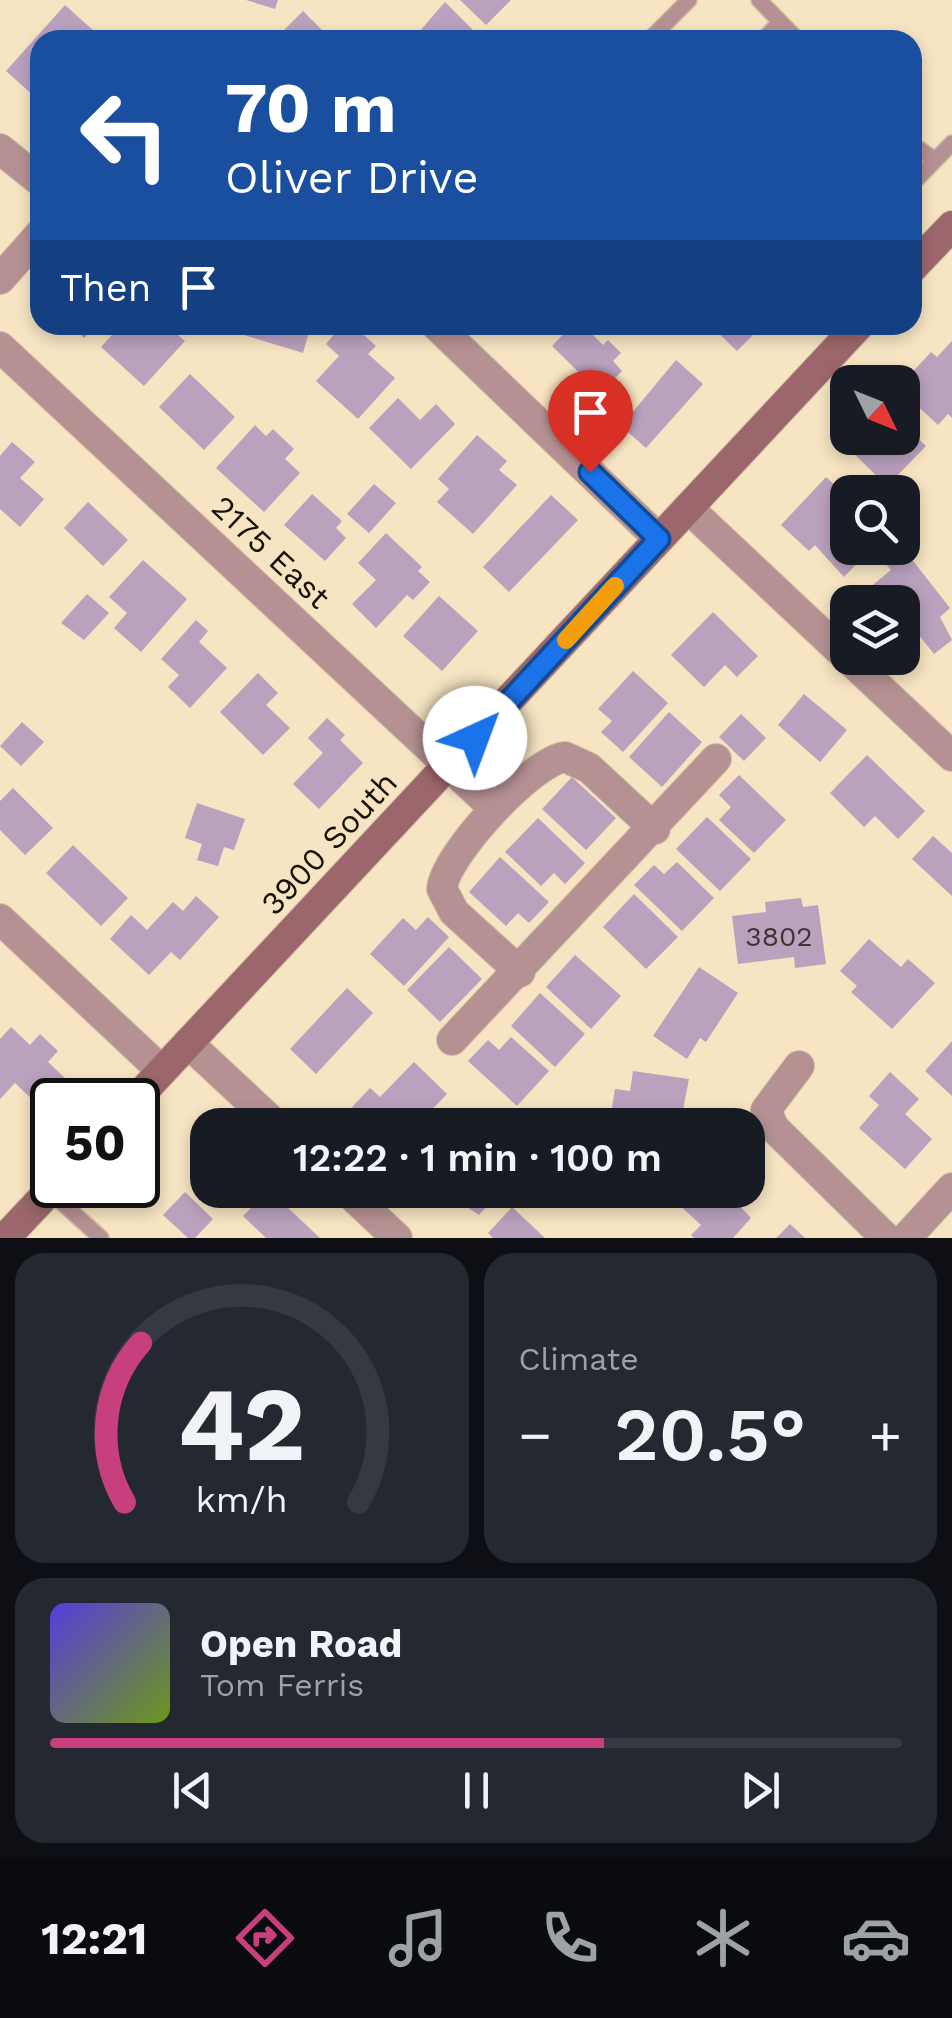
<!DOCTYPE html>
<meta charset="utf-8">
<style>
:root{--surface:#171b24;--page:#242831;--text:#f1f3f6;--muted:#9ea1a6;--line:#363941;--accent:#c7407d}
body{margin:0;font-family:"Work Sans",sans-serif;background:var(--page);color:var(--text);height:100vh;display:flex;flex-direction:column;font-size:38px;white-space:nowrap}
*{box-sizing:border-box;margin:0}
p{font-size:32px;color:var(--muted)}
.icon{flex:none;width:55px;height:55px;fill:none;stroke:currentColor;stroke-width:2;stroke-linecap:round;stroke-linejoin:round}
.map{position:relative;height:1238px;overflow:hidden}
.side{display:flex;flex-direction:column;gap:15px;padding:15px;background:#0d0f14;flex:1}
.side>*{flex:none}
.banner{position:absolute;left:30px;top:30px;width:892px;height:305px;border-radius:30px;box-shadow:0 5px 15px #0003;background:#1a4fa0;color:#fff;overflow:hidden}
.needle{width:65px;rotate:133deg}
.fabs{position:absolute;left:830px;top:365px;display:grid;gap:20px}
.fabs a{display:grid;place-items:center;width:90px;height:90px;border-radius:20px;background:var(--surface);box-shadow:0 5px 15px #0003;font-size:50px}
.speed{position:absolute;left:30px;top:1078px;display:flex;gap:20px;font-size:50px;font-weight:700;text-align:center}
.speed>*{display:grid;place-content:center;width:130px;height:130px;border-radius:50%;background:var(--surface);box-shadow:0 5px 15px #0003;line-height:1}
.speed .limit{border:5px solid #111;border-radius:15px;background:#fff;color:#111}
.pin{position:absolute;display:grid;place-items:center;width:85px;height:85px;color:#fff;margin:-102px -42px;border-radius:50% 50% 50% 0;rotate:-45deg;box-shadow:0 0 10px #0007}
.pin .icon{rotate:45deg}
.me{position:absolute;width:110px;margin:-55px;rotate:43deg;stroke-linejoin:round;filter:drop-shadow(0 0 8px #0008)}
.turn{display:flex;align-items:center;gap:35px;height:210px;padding:0 30px;font-size:45px}
.turn .icon{width:130px;height:130px;stroke-width:2.5}
.turn b{display:block;font-size:70px;line-height:85px}
.then{display:flex;align-items:center;height:95px;padding:0 30px;background:#0003;gap:20px;font-size:38px}
.big{font-size:75px;font-weight:600;line-height:1.1}
.side .card{flex:1;display:flex;flex-direction:column;justify-content:center;gap:15px;min-width:0;padding:0 35px;border-radius:30px;background:var(--page)}
.side .dial{align-items:center;gap:0}
.dial svg{height:260px;overflow:visible;fill:none;stroke:var(--line);stroke-width:7;stroke-linecap:round;text-anchor:middle}
.dial text{fill:var(--text);stroke:none}
.song{display:flex;align-items:center;gap:30px}
.cover{width:120px;height:120px;border-radius:15px;background:linear-gradient(135deg,hsl(250 70% 55%),hsl(80 70% 35%))}
.played{height:10px;border-radius:5px;background:linear-gradient(90deg,var(--accent) 65%,var(--line) 65%)}
.keys{display:flex;justify-content:space-around;direction:ltr}
.heat{display:flex;justify-content:space-between;align-items:center;font-size:55px;direction:ltr}
.side .tiles{flex:1;display:grid;gap:15px;grid-template-columns:1fr 1fr}
.card:last-child{grid-column:span 2}
.trip{position:absolute;left:190px;top:1108px;width:575px;height:100px;border-radius:30px;background:var(--surface);box-shadow:0 5px 15px #0003;font-weight:600;line-height:100px;text-align:center}
.tabs{display:flex;height:160px;justify-content:space-around;align-items:center;background:#090b0e;color:var(--muted)}
.tabs .icon{width:70px;height:70px}
.tabs .on{color:var(--accent)}
.tabs b{font-size:45px;color:var(--text)}
.map>svg:first-child{display:block}
.building{fill:#baa1be}
.lines{fill:none;stroke-linecap:round;stroke-linejoin:round}
.lane-casing{stroke:#d2c2a4;stroke-width:18}
.street-casing{stroke:#d2c2a4;stroke-width:32}
.secondary-casing{stroke:#d2c2a4;stroke-width:32}
.lane{stroke:#b69193;stroke-width:15}
.street{stroke:#b69193;stroke-width:30}
.secondary{stroke:#9c676c;stroke-width:30}
.route-casing{stroke:#114b97;stroke-width:25}
.route{stroke:#1a73e8;stroke-width:18}
.slow{stroke:#f59e0b;stroke-width:18}
.labels{text-anchor:middle;stroke-width:10;stroke-linejoin:round;paint-order:stroke}
.number-label{font-size:28px;fill:#403433}
.street-label{font-size:32px;fill:#171005;stroke:#f6e4c2}
</style>
<div class="map">
<svg width="952" height="1238" viewBox="0 0 952 1238">
<rect width="100%" height="100%" fill="#f6e4c2"/>
<path class="building" d="M246 0H278L275 9Z
M460 0H511L486 25Z
M445 2 474 31 465 40H412Z
M65 5 95 32 87 40H40V92L35 97 6 71Z
M303 11 332 40H274Z
M71 325H96L84 338Z
M121 325H166L185 341 144 386 101 347Z
M247 325H311L303 353 244 335Z
M342 325H353L376 346 368 354 395 378 358 419 316 381 339 356 326 344Z
M572 325H583L603 345 608 340 621 353 613 361 622 371 600 393 552 346Z
M710 325H763L737 351Z
M952 341V418L948 414 938 425 908 397 917 387 907 378 931 352 937 357Z
M676 360 703 384 646 448 621 426Z
M190 374 235 417 204 450 159 407Z
M398 398 420 420 436 404 455 424 411 469 369 428Z
M255 425 266 436 273 429 294 449 285 459 300 473 264 512 216 468Z
M909 430 926 446 887 486 846 446 855 438H902V431Z
M477 435 507 461 499 470 517 485 473 534 437 502 449 489 438 479Z
M12 442 35 462 20 478 44 499 20 527 0 509V456Z
M826 477 848 497 838 509 848 518V548H872L844 577 815 545 809 551 781 525Z
M374 484 396 503 369 533 347 514Z
M312 494 342 521 336 528 346 538 325 561 284 525Z
M551 495 578 520 509 592 483 567Z
M88 502 128 540 103 566 64 528Z
M386 533 422 567 418 571 430 582 413 600 407 595 376 628 352 604 376 580 358 563Z
M903 548 950 608 940 617 952 640 934 654 902 614V602H880L869 588 891 570 884 562Z
M143 560 187 599 141 652 114 628 127 613 109 597Z
M87 594 109 613 84 640 61 623Z
M439 596 478 631 442 671 403 636Z
M713 612 758 656 737 677 725 665 704 687 671 655Z
M196 620 208 631 199 642 227 668 190 708 168 687 179 675 161 659Z
M633 671 668 703 623 752 601 732 612 721 598 709Z
M258 673 278 693 266 705 290 728 263 755 220 712Z
M804 694 847 730 820 762 778 725Z
M669 712 702 742 662 787 629 757Z
M741 714 766 738 744 761 719 737Z
M327 718 345 735 340 740 363 763 319 809 293 784 323 753 308 738Z
M22 722 44 742 21 766 0 746Z
M867 755 925 811 898 839 875 816 864 827 830 793Z
M739 775 786 820 754 853 719 820 731 807 719 795Z
M572 777 616 818 586 850 542 809Z
M13 788 53 828 25 855 0 830V801Z
M197 803 245 819 234 850 224 847 218 866 197 860 202 844 185 838Z
M707 817 751 859 720 891 676 849Z
M538 818 585 863 565 884 554 873 541 886 505 852Z
M933 836 952 853V896L912 859Z
M73 845 128 898 101 926 46 873Z
M500 857 549 902 529 923 518 913 506 926 469 892Z
M677 862 714 898 682 931 634 885 654 865 664 874Z
M634 894 678 937 646 969 603 927Z
M196 896 219 917 180 960 171 952 149 975 110 939 131 915 147 930 173 902 183 911Z
M801 898 803 907 818 905 826 964 795 968 794 957 738 964 732 916 766 912 765 902Z
M428 917 449 937 404 986 370 954 403 918 416 930Z
M869 939 901 967 908 959 935 983 892 1029 851 992 857 986 840 971Z
M449 947 482 979 440 1022 407 990Z
M575 955 621 996 591 1029 546 987Z
M699 967 738 993 706 1042 700 1038 687 1059 653 1036Z
M347 988 373 1013 316 1074 290 1049Z
M540 993 585 1034 555 1067 511 1026Z
M11 1027 30 1045 40 1034 58 1051 48 1062 66 1079 40 1107 15 1083 0 1099V1039Z
M511 1037 549 1071 517 1106 468 1061 488 1040 499 1050Z
M952 1041V1096L925 1071Z
M414 1062 447 1094 417 1125H370L352 1107 370 1088 380 1097Z
M633 1071 689 1079 680 1125H609L615 1089 630 1091Z
M890 1072 919 1099 905 1114 932 1139 905 1169 859 1128 879 1105 869 1096Z
M269 1190 320 1238H266L243 1216Z
M441 1190H495L499 1193 479 1215Z
M683 1190H725L751 1218 733 1238H694L691 1235 701 1225 674 1200Z
M185 1192 213 1219 195 1238H188L163 1215Z
M512 1207 545 1238H493L488 1233Z
M790 1224 805 1238H776Z"/>
<g class="lines">
<g class="lane-casing">
<path id="lane" d="M759 0 798 40
M649 40 689 0
M763 40 780 22
M912 144 935 160
M912 184 952 143
M49 1191 101 1238"/>
</g>
<g class="street-casing">
<path id="street" d="M0 149 40 181
M0 279 40 234
M436 325 659 539
M0 347 494 808
M688 508 952 756
M0 919 162 1071
M520 972 454 912 442 889C444 856 532 761 565 757L589 768 655 829
M452 1040 716 759
M188 1043 276 1125
M799 1066 766 1110 774 1128 886 1238
M346 1190 397 1238
M906 1238 952 1188"/>
</g>
<g class="secondary-casing">
<path id="secondary" d="M912 268 952 226
M135 1100 859 325
M5 1238 55 1185"/>
</g>
<use href="#lane" class="lane"/>
<use href="#street" class="street"/>
<use href="#secondary" class="secondary"/>
</g>
<g class="lines">
<g class="route-casing">
<path id="route" d="M475 738 659 539 590 472"/>
</g>
<use href="#route" class="route"/>
<path class="slow" d="M566 640 615 586"/>
</g>
<g class="labels">
<g class="number-label">
<text x="779" y="946">3802</text>
</g>
<g class="street-label">
<text transform="translate(271 552) rotate(43)" y="11">2175 East</text>
<text transform="translate(329 843) rotate(-47)" y="11">3900 South</text>
</g>
</g>
</svg>
<div class="fabs">
<a><svg class="needle" viewBox="-14 -14 28 28"><path d="M0-13l5 13h-10z" fill="#e53935"/><path d="M0 13l5-13h-10z" fill="#9ea1a6"/></svg></a>
<a><svg class="icon" aria-label="search" viewBox="0 0 24 24"><circle cx="10" cy="10" r="6"/><path d="M15 15l6 6"/></svg></a>
<a><svg class="icon" aria-label="layers" viewBox="0 0 24 24"><path d="M12 4l9 5-9 5-9-5zM3 14l9 5 9-5"/></svg></a>
</div>
<div class="speed"><div class="limit">50</div></div>
<div class="pin" style="left:590px;top:472px;background:#d93025"><svg class="icon" aria-label="arrive" viewBox="0 0 24 24"><path d="M6 21V4h12l-3 4 3 4H6"/></svg></div>
<svg class="me" style="left:475px;top:738px" viewBox="-20 -20 40 40"><circle r="19" fill="#fff"/><path d="M0-13L10 11 0 6-10 11z" fill="#1a73e8"/></svg>
<div class="trip">12:22 · 1 min · 100 m</div>
<div class="banner">
<div class="turn"><svg class="icon" aria-label="left" viewBox="0 0 24 24"><path d="M17 20v-9H6M10 6l-5 5 5 5"/></svg><div><b>70 m</b>Oliver Drive</div></div>
<div class="then">Then<svg class="icon" aria-label="arrive" viewBox="0 0 24 24"><path d="M6 21V4h12l-3 4 3 4H6"/></svg></div>
</div>
</div>
<section class="side">
<div class="tiles">
<div class="card dial"><svg viewBox="0 0 100 80">
<path d="M14 69A42 42 0 1 1 86 69"/>
<path d="M14 69A42 42 0 0 1 19 20" stroke="#c7407d"/>
<text x="50" y="56" font-size="32" font-weight="700">42</text>
<text x="50" y="72" font-size="11">km/h</text>
</svg></div>
<div class="card"><p>Climate</p>
<div class="heat"><a>−</a><b class="big">20.5°</b><a>+</a></div>
</div>
<div class="card">
<div class="song"><i class="cover"></i><div><b>Open Road</b><p>Tom Ferris</p></div></div>
<div class="played"></div>
<div class="keys"><svg class="icon" aria-label="previous" viewBox="0 0 24 24"><path d="M18 5L8 12l10 7zM5 5v14"/></svg><svg class="icon" aria-label="pause" viewBox="0 0 24 24"><path d="M8 5v14M16 5v14"/></svg><svg class="icon" aria-label="next" viewBox="0 0 24 24"><path d="M6 5l10 7-10 7zM19 5v14"/></svg></div>
</div>
</div>
</section>
<nav class="tabs">
<b>12:21</b>
<svg class="icon on" aria-label="directions" viewBox="0 0 24 24"><path d="M12 3l9 9-9 9-9-9zM9 14v-3h6M13 9l2 2-2 2"/></svg>
<svg class="icon" aria-label="music" viewBox="0 0 24 24"><path d="M9 18V5l10-2v13"/><circle cx="6" cy="18" r="3"/><circle cx="16" cy="16" r="3"/></svg>
<svg class="icon" aria-label="phone" viewBox="0 0 24 24"><path d="M5 4h4l2 5-3 2q2 4 5 5l2-3 5 2v4C11 20 4 13 5 4z"/></svg>
<svg class="icon" aria-label="climate" viewBox="0 0 24 24"><path d="M12 3v18M4 7l16 10M4 17L20 7"/></svg>
<svg class="icon" aria-label="car" viewBox="0 0 24 24"><path d="M5 17H2v-5l4-1 3-4h7l3 4 3 1v5h-3M9 17h6M6 11h13"/><circle cx="7" cy="17" r="2"/><circle cx="17" cy="17" r="2"/></svg>
</nav>
